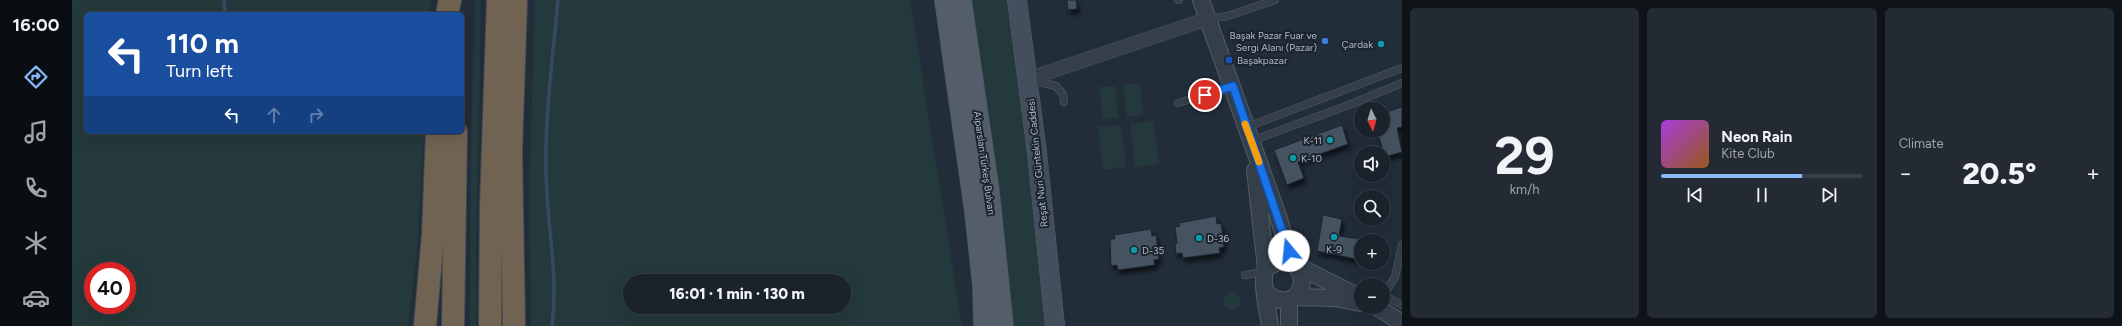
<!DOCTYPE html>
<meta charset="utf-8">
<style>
:root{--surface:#1a222c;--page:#232a34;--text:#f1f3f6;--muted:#9fa4a9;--line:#383f48;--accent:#85b8f7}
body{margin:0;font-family:Figtree,sans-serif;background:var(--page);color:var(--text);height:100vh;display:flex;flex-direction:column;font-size:15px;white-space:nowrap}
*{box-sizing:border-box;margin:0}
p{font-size:13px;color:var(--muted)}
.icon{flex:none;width:22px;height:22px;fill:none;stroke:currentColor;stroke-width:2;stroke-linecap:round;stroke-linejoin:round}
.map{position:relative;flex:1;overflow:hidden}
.panel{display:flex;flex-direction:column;gap:8px;padding:8px;background:#0e1318;width:720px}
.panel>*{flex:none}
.hud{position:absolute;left:12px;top:12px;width:380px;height:122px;border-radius:6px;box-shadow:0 4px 16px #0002,0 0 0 1px var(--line);background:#1a4fa0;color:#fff;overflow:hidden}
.needle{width:26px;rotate:175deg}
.buttons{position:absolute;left:1282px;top:102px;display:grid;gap:8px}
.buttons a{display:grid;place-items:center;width:36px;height:36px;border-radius:50%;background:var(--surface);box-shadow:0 4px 16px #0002,0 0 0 1px var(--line);font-size:20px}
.speed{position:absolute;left:12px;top:262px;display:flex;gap:8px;font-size:20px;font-weight:700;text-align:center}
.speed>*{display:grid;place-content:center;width:52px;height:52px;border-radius:50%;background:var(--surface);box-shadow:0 4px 16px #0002,0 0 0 1px var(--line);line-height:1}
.speed .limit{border:6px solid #d22;background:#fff;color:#111}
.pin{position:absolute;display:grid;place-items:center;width:34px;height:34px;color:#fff;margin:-17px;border:2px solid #fff;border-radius:50%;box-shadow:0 1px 4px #0007}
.me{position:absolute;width:44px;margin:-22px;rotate:343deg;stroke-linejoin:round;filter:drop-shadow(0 0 3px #0008)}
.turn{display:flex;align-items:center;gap:14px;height:84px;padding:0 16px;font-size:18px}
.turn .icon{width:52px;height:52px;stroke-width:2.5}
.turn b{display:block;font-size:28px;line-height:34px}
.lanes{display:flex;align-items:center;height:38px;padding:0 16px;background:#0003;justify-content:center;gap:20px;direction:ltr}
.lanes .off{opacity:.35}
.big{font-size:30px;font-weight:800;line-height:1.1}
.panel .tile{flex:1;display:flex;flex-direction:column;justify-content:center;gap:6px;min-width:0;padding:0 14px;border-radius:6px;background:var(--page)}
.panel .dial{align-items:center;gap:0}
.dial b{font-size:52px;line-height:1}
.song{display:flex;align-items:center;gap:12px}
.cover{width:48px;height:48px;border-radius:6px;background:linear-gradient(135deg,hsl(280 70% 55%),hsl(30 70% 35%))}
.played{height:4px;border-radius:2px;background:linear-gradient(90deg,var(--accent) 70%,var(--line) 70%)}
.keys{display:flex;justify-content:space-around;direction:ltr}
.heat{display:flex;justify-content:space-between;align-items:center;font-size:22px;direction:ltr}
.panel .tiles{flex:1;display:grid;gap:8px;grid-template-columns:repeat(3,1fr)}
.trip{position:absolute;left:551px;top:274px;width:228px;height:40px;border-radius:20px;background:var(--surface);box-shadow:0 4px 16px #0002,0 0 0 1px var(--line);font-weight:800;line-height:40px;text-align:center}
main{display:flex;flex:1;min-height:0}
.tabs{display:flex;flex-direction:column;width:72px;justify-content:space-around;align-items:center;background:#0a0e12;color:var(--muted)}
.tabs .icon{width:28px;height:28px}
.tabs .active{color:var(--accent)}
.tabs b{font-size:18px;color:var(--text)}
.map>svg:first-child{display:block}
.green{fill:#24393b;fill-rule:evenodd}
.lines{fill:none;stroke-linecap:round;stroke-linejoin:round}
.stream{stroke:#354a61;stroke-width:3.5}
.building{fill:#455361;stroke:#1d2631;filter:url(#shadow)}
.service-casing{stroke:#535d68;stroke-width:8}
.minor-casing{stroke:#535d68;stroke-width:14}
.tertiary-casing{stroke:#535d68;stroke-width:18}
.secondary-casing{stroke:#535d68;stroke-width:20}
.primary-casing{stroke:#3f4853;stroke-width:22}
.motorway-casing{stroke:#404a55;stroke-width:24}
.service{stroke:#353f4a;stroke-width:7}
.minor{stroke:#353f4a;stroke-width:13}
.tertiary{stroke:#353f4a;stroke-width:16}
.secondary{stroke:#434f5d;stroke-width:19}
.primary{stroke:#535e6a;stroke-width:21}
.motorway{stroke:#706352;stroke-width:22}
.route-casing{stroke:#114b97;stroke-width:10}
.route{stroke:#1a73e8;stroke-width:7}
.slow{stroke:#f59e0b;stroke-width:7}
.shop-dot{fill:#3f7fe0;stroke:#1b242f;stroke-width:1.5}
.culture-dot{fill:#0f9aa8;stroke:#1b242f;stroke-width:1.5}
.transit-dot{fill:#1a4fb4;stroke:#1b242f;stroke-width:1.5}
.labels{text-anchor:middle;stroke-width:4;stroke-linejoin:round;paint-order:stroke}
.poi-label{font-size:10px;fill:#b0bac6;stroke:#1b242f;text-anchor:start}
.street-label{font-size:10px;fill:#b0bac6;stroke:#1b242f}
</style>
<main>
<nav class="tabs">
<b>16:00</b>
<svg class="icon active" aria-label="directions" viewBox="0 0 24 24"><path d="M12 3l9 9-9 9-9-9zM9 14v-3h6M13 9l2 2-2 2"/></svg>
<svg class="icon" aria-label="music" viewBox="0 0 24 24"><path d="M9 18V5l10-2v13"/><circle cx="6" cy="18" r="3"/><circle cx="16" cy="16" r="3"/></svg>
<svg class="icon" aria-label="phone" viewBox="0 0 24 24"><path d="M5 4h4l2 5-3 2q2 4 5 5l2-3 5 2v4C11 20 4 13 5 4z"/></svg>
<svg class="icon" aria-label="climate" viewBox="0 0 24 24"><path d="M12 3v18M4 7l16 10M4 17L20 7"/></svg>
<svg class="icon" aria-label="car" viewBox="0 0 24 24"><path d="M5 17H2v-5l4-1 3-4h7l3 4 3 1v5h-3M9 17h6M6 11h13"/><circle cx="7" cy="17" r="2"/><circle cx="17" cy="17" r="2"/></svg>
</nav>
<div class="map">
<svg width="1330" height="326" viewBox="0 0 1330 326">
<defs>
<filter id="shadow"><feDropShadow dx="2.5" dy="4.5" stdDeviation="2" flood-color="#0009"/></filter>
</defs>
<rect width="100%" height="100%" fill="#222d3a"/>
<path class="green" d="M0 0H359L358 14H14V132H352L345 249 336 326H0ZM21 271H55V305H21Z
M403 0H409L404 256 405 326H398L399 140Z
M463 0H838L890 326H459L457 192ZM558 281H772V307H558Z
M897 0H935L956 144 973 326H939Z
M1068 83 1071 115 1055 117 1051 85Z
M1043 86 1046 117 1031 119 1027 87Z
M1082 121 1087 164 1063 167 1058 124Z
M1049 125 1054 167 1031 170 1026 127Z
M1151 301a9 9 0 1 1 18 0a9 9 0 1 1-18 0Z"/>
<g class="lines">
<path class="stream" d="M152 0 153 14
M480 326C487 273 474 222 474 169 473 113 481 56 486 0"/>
</g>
<path class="building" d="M995 0H1004L1005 9 996 10Z
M1330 107V127L1325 128 1330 152 1313 157 1305 131H1311V113Z
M1270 125 1276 144 1226 162 1232 178 1215 185 1202 150Z
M1251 215 1270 219 1267 236 1289 239V260L1245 251Z
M1144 216 1145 224 1149 223 1152 247 1147 248 1148 253 1111 258 1110 253 1104 254 1103 244 1105 243 1103 227 1108 226 1107 223Z
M1079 229 1080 236 1084 235 1087 259 1082 260 1083 265 1046 270 1045 265 1039 266 1038 239H1043L1042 235Z"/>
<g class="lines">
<g class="service-casing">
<path id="service" d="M1106 0H1107
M1136 19 1156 16 1203 0
M958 80 984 86 991 94 992 102
M1106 103 1161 86
M1175 127 1330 68
M1179 141 1277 105 1330 83
M1173 275 1191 272
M1311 295 1330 305
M1311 296 1323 277 1330 245"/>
</g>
<g class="minor-casing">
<path id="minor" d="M956 79 1135 19"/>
</g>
<g class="tertiary-casing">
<path id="tertiary" d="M1129 0 1206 216 1220 263
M1183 170 1194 268C1188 280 1196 311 1198 326
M1194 268 1207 261 1220 263 1289 298
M1194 292C1214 313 1241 291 1225 267
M1223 297 1262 298 1289 303
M1305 307 1330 323
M1217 326V300"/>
</g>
<g class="secondary-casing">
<path id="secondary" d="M945 0 965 153 983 326"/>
</g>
<g class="primary-casing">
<path id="primary" d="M873 0 903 212 911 286 912 326
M889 0 917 191 931 326"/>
</g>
<g class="motorway-casing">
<path id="motorway" d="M375 14 378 0
M353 326 361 235 365 132
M381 326 384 132
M418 326 419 207 426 0
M442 326 439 151 444 0"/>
</g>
<use href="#service" class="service"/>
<use href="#minor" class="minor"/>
<use href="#tertiary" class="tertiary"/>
<use href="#secondary" class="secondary"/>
<use href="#primary" class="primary"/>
<use href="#motorway" class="motorway"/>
</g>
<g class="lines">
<g class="route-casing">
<path id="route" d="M1133 95 1161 86 1217 251"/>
</g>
<use href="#route" class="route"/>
<path class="slow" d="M1173 124 1187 162"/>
</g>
<circle class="shop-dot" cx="1253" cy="41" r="4"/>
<g class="culture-dot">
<circle cx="1309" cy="44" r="4"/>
<circle cx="1258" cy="140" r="4"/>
<circle cx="1221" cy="158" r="4"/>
<circle cx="1262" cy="237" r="4"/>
<circle cx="1127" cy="238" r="4"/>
<circle cx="1062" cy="250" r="4"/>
</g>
<rect class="transit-dot" x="1153" y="56" width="8" height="8" rx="2"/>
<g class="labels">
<g class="poi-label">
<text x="1245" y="39" text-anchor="end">Başak Pazar Fuar ve<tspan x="1245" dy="12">Sergi Alanı (Pazar)</tspan></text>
<text x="1301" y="48" text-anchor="end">Çardak</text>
<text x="1165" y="64">Başakpazar</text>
<text x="1250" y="144" text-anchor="end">K-11</text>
<text x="1229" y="162">K-10</text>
<text x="1135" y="242">D-36</text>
<text x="1262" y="253" text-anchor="middle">K-9</text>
<text x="1070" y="254">D-35</text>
</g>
<g class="street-label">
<text transform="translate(913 163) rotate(82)" y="4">Alparslan Türkeş Bulvarı</text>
<text transform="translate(965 163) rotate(-96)" y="4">Reşat Nuri Güntekin Caddesi</text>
</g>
</g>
</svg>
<div class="buttons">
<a><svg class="needle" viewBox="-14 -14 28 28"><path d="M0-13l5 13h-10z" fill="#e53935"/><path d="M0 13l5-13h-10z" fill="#9fa4a9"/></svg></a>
<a><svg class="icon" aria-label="sound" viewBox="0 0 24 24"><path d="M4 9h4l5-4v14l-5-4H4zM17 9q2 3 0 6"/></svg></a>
<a><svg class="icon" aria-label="search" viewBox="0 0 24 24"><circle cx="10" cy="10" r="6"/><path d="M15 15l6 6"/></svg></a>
<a>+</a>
<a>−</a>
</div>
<div class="speed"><div class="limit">40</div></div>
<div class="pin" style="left:1133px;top:95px;background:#d93025"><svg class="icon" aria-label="arrive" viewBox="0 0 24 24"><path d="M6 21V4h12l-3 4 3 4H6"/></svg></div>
<svg class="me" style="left:1217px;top:251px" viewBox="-20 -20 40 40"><circle r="19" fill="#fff"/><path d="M0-13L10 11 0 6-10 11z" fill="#1a73e8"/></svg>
<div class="trip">16:01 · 1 min · 130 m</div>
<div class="hud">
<div class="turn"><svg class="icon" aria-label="left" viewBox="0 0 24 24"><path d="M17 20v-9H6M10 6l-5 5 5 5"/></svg><div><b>110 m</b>Turn left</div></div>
<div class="lanes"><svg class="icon" aria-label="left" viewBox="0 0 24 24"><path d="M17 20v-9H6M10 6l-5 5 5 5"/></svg><svg class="icon off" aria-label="ahead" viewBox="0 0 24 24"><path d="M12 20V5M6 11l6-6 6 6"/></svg><svg class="icon off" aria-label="right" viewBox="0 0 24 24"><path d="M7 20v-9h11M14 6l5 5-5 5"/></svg></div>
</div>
</div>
<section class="panel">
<div class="tiles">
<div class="tile dial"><b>29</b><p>km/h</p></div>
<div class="tile">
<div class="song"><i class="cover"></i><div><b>Neon Rain</b><p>Kite Club</p></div></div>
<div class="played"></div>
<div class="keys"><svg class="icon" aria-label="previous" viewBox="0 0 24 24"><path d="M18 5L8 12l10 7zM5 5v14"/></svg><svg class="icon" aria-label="pause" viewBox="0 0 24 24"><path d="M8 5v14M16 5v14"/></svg><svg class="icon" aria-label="next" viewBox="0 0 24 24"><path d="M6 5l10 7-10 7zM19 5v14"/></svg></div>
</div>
<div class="tile"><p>Climate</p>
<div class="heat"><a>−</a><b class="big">20.5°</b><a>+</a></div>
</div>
</div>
</section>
</main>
